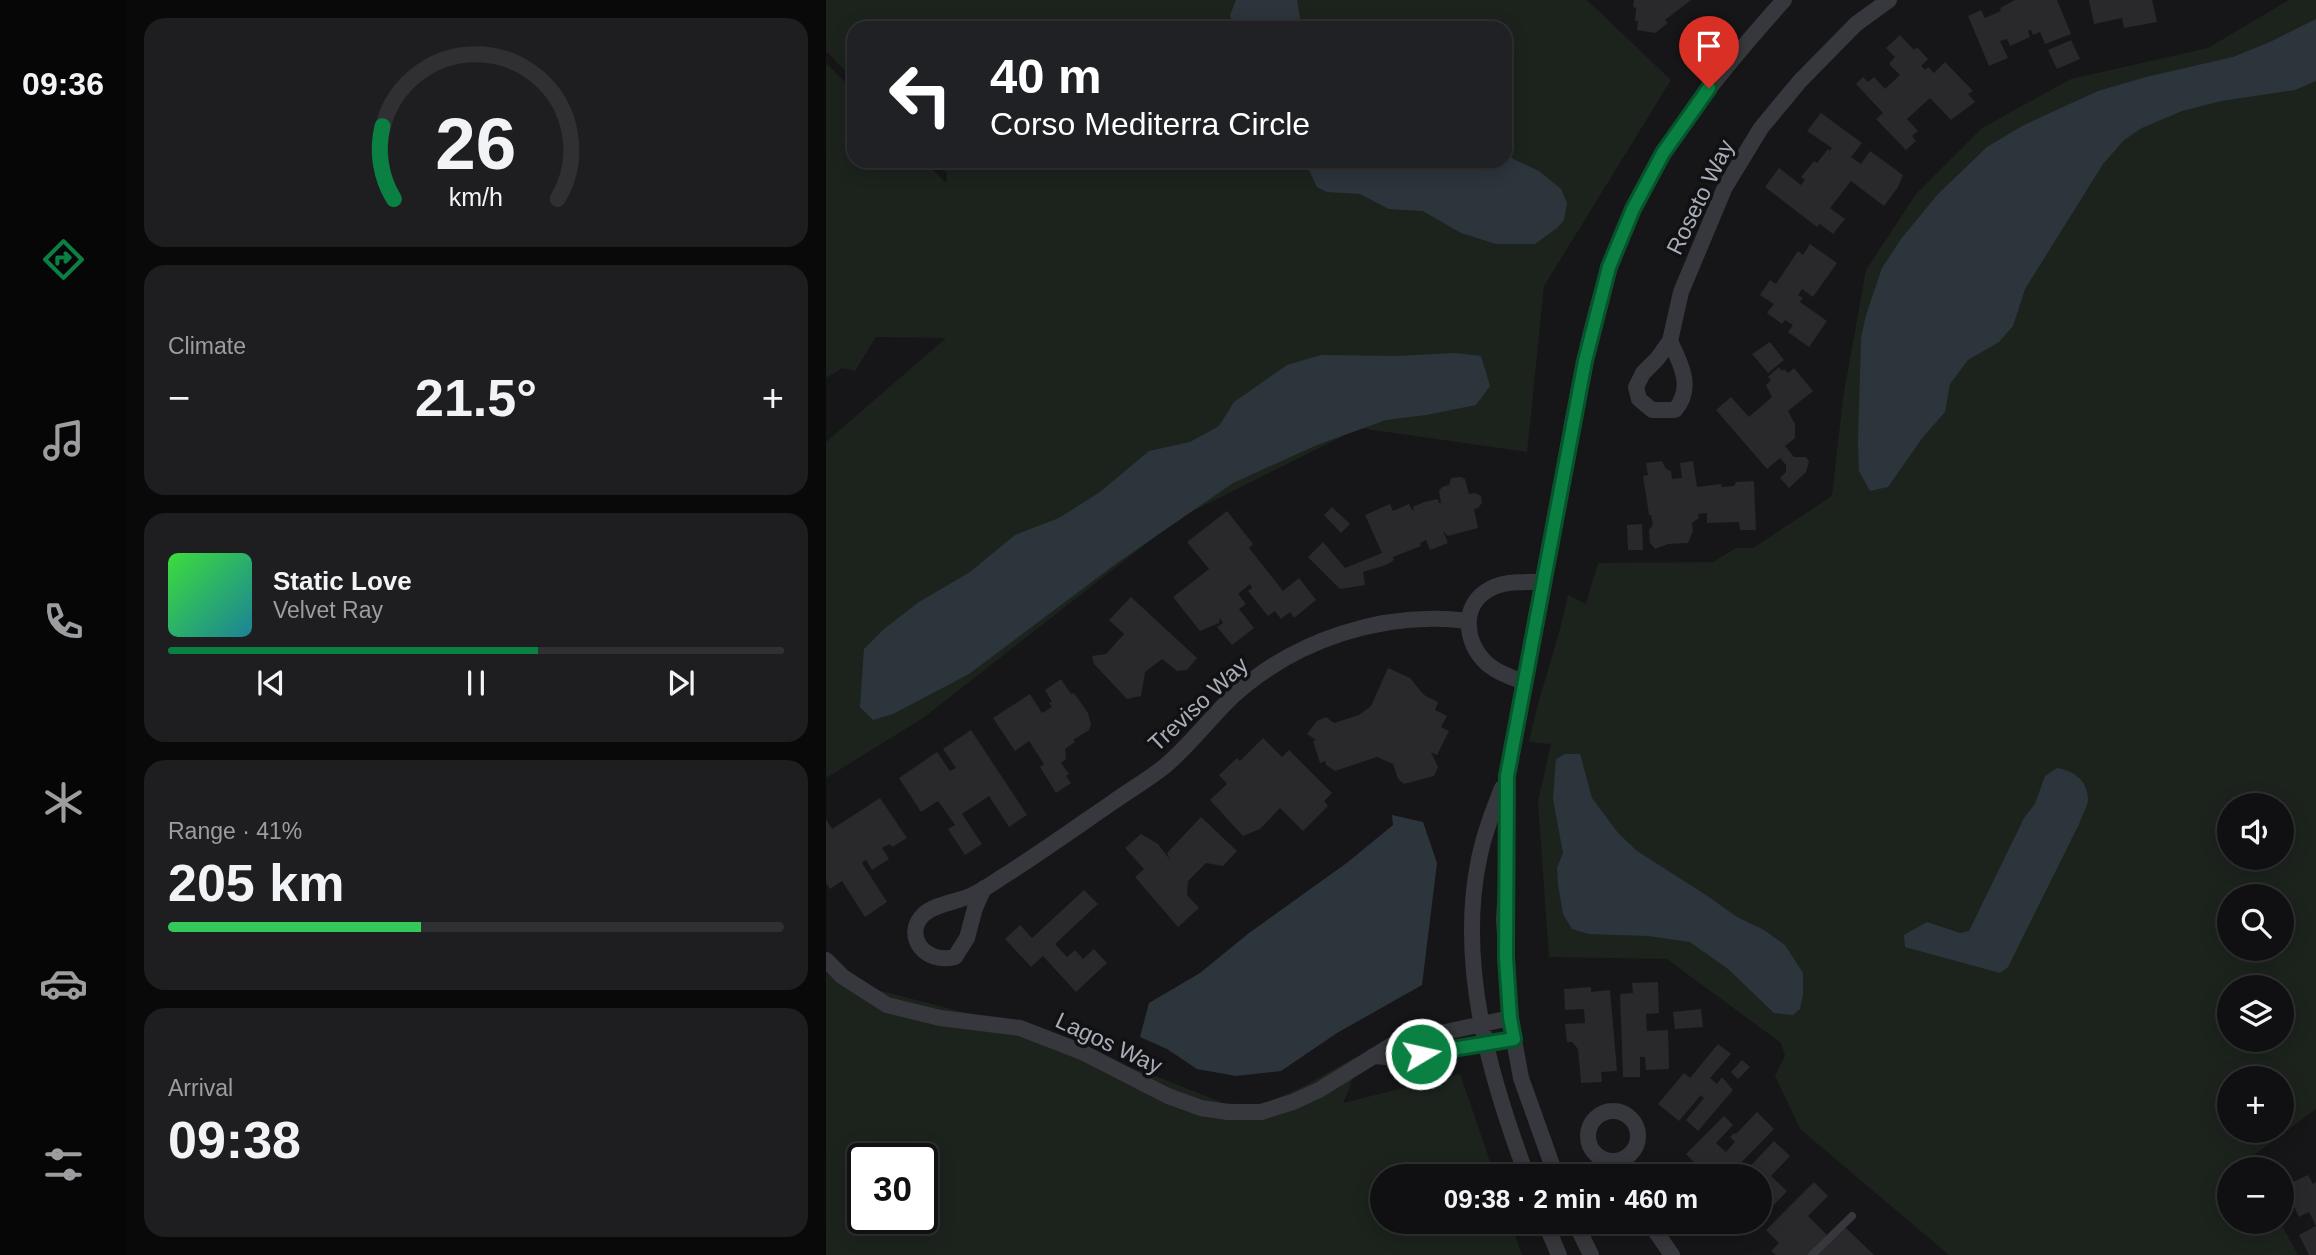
<!DOCTYPE html>
<meta charset="utf-8">
<style>
:root{--surface:#101012;--page:#1e1e20;--text:#f1f3f6;--muted:#9c9d9f;--line:#303032;--accent:#0b8043}
body{margin:0;font-family:Helvetica,sans-serif;background:var(--page);color:var(--text);height:100vh;display:flex;flex-direction:column;font-size:26px;white-space:nowrap}
*{box-sizing:border-box;margin:0}
p{font-size:23px;color:var(--muted)}
.icon{flex:none;width:38px;height:38px;fill:none;stroke:currentColor;stroke-width:2;stroke-linecap:round;stroke-linejoin:round}
.map{position:relative;flex:1;overflow:hidden}
.sheet{display:flex;flex-direction:column;gap:18px;padding:18px;background:#09090a;width:700px}
.sheet>*{flex:none}
.guide{position:absolute;left:21px;top:21px;width:665px;height:147px;border-radius:21px;box-shadow:0 4px 18px #0003,0 0 0 2px var(--line);background:#202124;color:#fff;overflow:hidden}
.buttons{position:absolute;left:1391px;top:793px;display:grid;gap:14px}
.buttons a{display:grid;place-items:center;width:77px;height:77px;border-radius:50%;background:var(--surface);box-shadow:0 4px 18px #0003,0 0 0 2px var(--line);font-size:35px}
.speed{position:absolute;left:21px;top:1143px;display:flex;gap:14px;font-size:35px;font-weight:700;text-align:center}
.speed>*{display:grid;place-content:center;width:91px;height:91px;border-radius:50%;background:var(--surface);box-shadow:0 4px 18px #0003,0 0 0 2px var(--line);line-height:1}
.speed .limit{border:4px solid #111;border-radius:10px;background:#fff;color:#111}
.pin{position:absolute;display:grid;place-items:center;width:60px;height:60px;color:#fff;margin:-72px -30px;border-radius:50% 50% 50% 0;rotate:-45deg;box-shadow:0 0 7px #0007}
.pin .icon{rotate:45deg}
.me{position:absolute;width:77px;margin:-38px;rotate:81deg;stroke-linejoin:round;filter:drop-shadow(0 0 5px #0008)}
.turn{display:flex;align-items:center;gap:24px;height:147px;padding:0 28px;font-size:32px}
.turn .icon{width:91px;height:91px;stroke-width:2.5}
.turn b{display:block;font-size:49px;line-height:60px}
.big{font-size:52px;font-weight:700;line-height:1.1}
.sheet .widget{flex:1;display:flex;flex-direction:column;justify-content:center;gap:10px;min-width:0;padding:0 24px;border-radius:21px;background:var(--page)}
.sheet .dial{align-items:center;gap:0}
.dial svg{height:182px;overflow:visible;fill:none;stroke:var(--line);stroke-width:7;stroke-linecap:round;text-anchor:middle}
.dial text{fill:var(--text);stroke:none}
.song{display:flex;align-items:center;gap:21px}
.cover{width:84px;height:84px;border-radius:10px;background:linear-gradient(135deg,hsl(120 70% 55%),hsl(190 70% 35%))}
.played{height:7px;border-radius:4px;background:linear-gradient(90deg,var(--accent) 60%,var(--line) 60%)}
.keys{display:flex;justify-content:space-around;direction:ltr}
.heat{display:flex;justify-content:space-between;align-items:center;font-size:38px;direction:ltr}
.charge{height:10px;border-radius:5px;background:linear-gradient(90deg,#34c759 41%,var(--line) 0)}
.trip{position:absolute;left:544px;top:1164px;width:402px;height:70px;border-radius:35px;background:var(--surface);box-shadow:0 4px 18px #0003,0 0 0 2px var(--line);font-weight:700;line-height:70px;text-align:center}
main{display:flex;flex:1;min-height:0}
.dock{display:flex;flex-direction:column;width:126px;justify-content:space-around;align-items:center;background:#060607;color:var(--muted)}
.dock .icon{width:49px;height:49px}
.dock .active{color:var(--accent)}
.dock b{font-size:32px;color:var(--text)}
.map>svg:first-child{display:block}
.green{fill:#1c231d;fill-rule:evenodd}
.water{fill:#2c353c}
.building{fill:#29292c}
.lines{fill:none;stroke-linecap:round;stroke-linejoin:round}
.service{stroke:#37383d;stroke-width:8}
.minor{stroke:#37383d;stroke-width:16}
.route-casing{stroke:#07532c;stroke-width:18}
.route{stroke:#0b8043;stroke-width:12}
.labels{text-anchor:middle;stroke-width:7;stroke-linejoin:round;paint-order:stroke}
.street-label{font-size:23px;fill:#a8adb8;stroke:#111113}
</style>
<main>
<nav class="dock">
<b>09:36</b>
<svg class="icon active" aria-label="directions" viewBox="0 0 24 24"><path d="M12 3l9 9-9 9-9-9zM9 14v-3h6M13 9l2 2-2 2"/></svg>
<svg class="icon" aria-label="music" viewBox="0 0 24 24"><path d="M9 18V5l10-2v13"/><circle cx="6" cy="18" r="3"/><circle cx="16" cy="16" r="3"/></svg>
<svg class="icon" aria-label="phone" viewBox="0 0 24 24"><path d="M5 4h4l2 5-3 2q2 4 5 5l2-3 5 2v4C11 20 4 13 5 4z"/></svg>
<svg class="icon" aria-label="climate" viewBox="0 0 24 24"><path d="M12 3v18M4 7l16 10M4 17L20 7"/></svg>
<svg class="icon" aria-label="car" viewBox="0 0 24 24"><path d="M5 17H2v-5l4-1 3-4h7l3 4 3 1v5h-3M9 17h6M6 11h13"/><circle cx="7" cy="17" r="2"/><circle cx="17" cy="17" r="2"/></svg>
<svg class="icon" aria-label="filters" viewBox="0 0 24 24"><path d="M4 7h16M4 17h16"/><circle cx="9" cy="7" r="2"/><circle cx="15" cy="17" r="2"/></svg>
</nav>
<section class="sheet">
<div class="widget dial"><svg viewBox="0 0 100 80">
<path d="M14 69A42 42 0 1 1 86 69"/>
<path d="M14 69A42 42 0 0 1 9 37" stroke="#0b8043"/>
<text x="50" y="56" font-size="32" font-weight="700">26</text>
<text x="50" y="72" font-size="11">km/h</text>
</svg></div>
<div class="widget"><p>Climate</p>
<div class="heat"><a>−</a><b class="big">21.5°</b><a>+</a></div>
</div>
<div class="widget">
<div class="song"><i class="cover"></i><div><b>Static Love</b><p>Velvet Ray</p></div></div>
<div class="played"></div>
<div class="keys"><svg class="icon" aria-label="previous" viewBox="0 0 24 24"><path d="M18 5L8 12l10 7zM5 5v14"/></svg><svg class="icon" aria-label="pause" viewBox="0 0 24 24"><path d="M8 5v14M16 5v14"/></svg><svg class="icon" aria-label="next" viewBox="0 0 24 24"><path d="M6 5l10 7-10 7zM19 5v14"/></svg></div>
</div>
<div class="widget"><p>Range · 41%</p><b class="big">205 km</b><div class="charge"></div></div>
<div class="widget"><p>Arrival</p><b class="big">09:38</b></div>
</section>
<div class="map">
<svg width="1490" height="1255" viewBox="0 0 1490 1255">
<rect width="100%" height="100%" fill="#161618"/>
<path class="green" d="M0 0H761L845 80 718 286 701 452 533 428 353 518 97 718 0 778V442L120 338 50 337 29 371 16 368 0 378V63L28 91V161H98L120 183 121 173 109 161H679V28H28V80L0 51Z
M1463 0H1490V1109L1417 1163 1422 1169H1404V1222H1454L1472 1255H1123L974 1129 949 1076 959 1056 955 1043 841 959 723 957 712 801 725 744 703 742C713 692 732 645 742 595L760 604 772 563 887 562 910 548H927L1006 496 1017 398 1040 270 1090 194 1156 128 1245 79 1382 48ZM1404 805H1456V858H1404ZM1404 896H1456V948H1404ZM1404 987H1456V1040H1404ZM1404 1078H1456V1130H1404Z
M0 961 36 986 167 1020 337 1079 397 1103 436 1105 476 1087 530 1057 524 1087 517 1103 634 1074 669 1176H556V1222H684L696 1255H0ZM37 1158H96V1218H37Z"/>
<path class="water" d="M410 0H471L474 19 480 28H408L404 15Z
M1490 19V81L1469 90 1395 101 1356 111 1316 128 1298 140 1277 164 1199 289 1187 326 1173 342 1142 360 1124 384 1119 412 1097 437 1062 487 1044 491 1033 471 1032 444 1035 338 1040 315 1056 268 1075 239 1112 194 1161 147 1198 125 1272 91 1320 77 1407 57 1444 42Z
M679 155 713 171 735 189 741 203 738 220 731 228 709 244H670L635 233 597 211 563 209 534 194 501 192 491 187 483 170 471 161H679Z
M629 353 655 356 664 386 650 405 600 415 560 420 491 445 407 483 291 563 143 674 67 714 47 720 34 707 38 649 58 629 93 602 144 572 189 535 233 518 274 492 323 451 364 442 393 426 408 402 461 365 495 355 570 356Z
M739 754H754L766 798 792 833 811 851 880 895 911 917 938 930 959 945 977 973V995L974 1009 967 1015 948 1013 902 969 864 942 822 936 763 934 746 929 737 914 732 884 731 868 737 853 727 799 730 759Z
M1231 768C1247 771 1261 779 1262 799 1262 806 1256 815 1254 822L1182 967 1174 973 1079 947 1078 935 1101 922 1134 933 1143 931 1198 818 1209 804 1219 776Z
M566 815 597 822 611 863 596 985 511 1033 455 1071 410 1076 371 1069 341 1049 314 1037 323 1003 374 973 423 933 522 862 567 825Z"/>
<path class="building" d="M808 0H865L839 20 842 23 829 33 811 30 812 21H809L810 8 807 7Z
M1189 0H1231L1245 34 1219 44 1214 32 1207 35 1205 30 1202 31 1204 37 1184 46 1181 39 1174 41 1182 58 1163 66 1142 16 1155 10 1159 18 1175 11 1174 8Z
M1263 0H1326L1331 22 1298 28 1296 18 1268 24Z
M1074 35 1088 50 1091 47 1102 59 1095 66 1099 70 1102 67 1108 73 1119 62 1147 91 1142 94 1149 102 1125 120 1104 98 1081 119 1092 131 1086 136 1090 141 1080 150 1050 119 1057 113 1030 84 1037 77 1042 82 1048 77 1059 89 1074 75 1063 64 1069 57 1060 48Z
M1245 40 1254 59 1231 69 1222 50Z
M995 113 1036 143 1025 157 1035 164 1044 151 1077 175 1072 187 1058 206 1025 181 1004 208 1019 219 1007 234 994 224 991 227 939 187 953 168 975 185 979 180 975 177 988 161 991 163 1002 149 1004 151 1006 148 981 131Z
M984 244 1011 263 987 297 976 289 972 295 977 298 974 302 1001 321 983 347 962 332 967 325 959 320 956 324 941 313 948 304 934 295 944 280 950 284 972 251 977 255Z
M944 342 958 360 942 373 926 354Z
M953 367 956 371 958 369 962 373 968 368 987 391 962 411 969 424V438L959 446 968 457H980L983 461 980 472 963 488 954 478 960 472V465L954 458 941 469 890 410 905 397 923 417 946 397 940 385 945 380 942 377Z
M836 461 840 469 845 471 846 479 856 478 854 463 867 461 871 487 895 484 896 487 908 486 910 482 928 481 930 530H914L913 522 881 523V513L872 514 873 518 866 523 867 531 862 543 842 544 829 549 824 543 823 530 827 525 825 515H823L817 476 822 475 820 463Z
M635 477 639 479 643 494 649 493 655 496 656 503 652 508 648 509 652 528 622 536 617 531 622 543 604 550 600 540 594 543 595 546 567 557 568 560 560 565 537 572 539 585 514 589 482 557 497 542 519 568 556 553 539 515 564 504 567 511 583 504 586 510H588L587 507 598 502 612 499 613 503H615L613 491 616 487 623 485 625 478Z
M506 507 524 524 515 533 498 515Z
M401 511 427 544 423 548 457 591 473 578 490 600 468 618 464 612 455 619 449 611 442 616 422 591 426 588 424 584 412 594 420 604 413 609 428 628 406 645 391 627 397 623 394 618 393 623 374 631 347 597 383 569 361 542Z
M816 524 817 550H802L801 525Z
M305 597 371 658 361 670 351 671 336 659 319 672 315 696 301 699 268 664 266 656 280 654 298 634 283 620Z
M562 668 584 678 598 695 612 702 609 710 621 716 615 727 623 731 611 755 605 752 612 767 608 776 578 784 572 779 567 764 551 757 509 771 500 765 499 761 494 763 487 741 490 740 481 734 491 721 500 717 508 723 533 715 545 706Z
M235 679 245 694 248 693 262 713 265 725 263 730 247 740 249 742 239 749 240 759 235 763 243 774 240 776 245 783 230 793 214 767 218 764 203 741 189 751 167 718 204 694 216 713 226 707 223 703 226 702 219 690Z
M145 730 201 815 183 827 163 796 136 814 156 844 139 855 122 829 129 825 112 801 95 812 73 778 111 752 124 771 130 768 117 749Z
M437 738 456 757 463 750 506 793 498 801 502 806 477 831 454 808 434 829 417 836 384 800 401 784 393 775 411 758 414 761Z
M54 798 81 838 66 847 64 844 56 848 63 859 46 870 40 860 36 863 61 902 39 917 16 881 4 889 0 883V819L6 829Z
M375 817 411 851 397 866 380 863 362 881 361 895 373 908 352 927 309 877 318 869 299 848 315 834 332 844 344 860 341 853Z
M258 890 272 904 229 944 241 957 249 950 257 959 268 949 281 963 250 992 217 956 205 967 179 939 194 925 206 938Z
M832 982 833 1013 820 1014 821 1031 842 1030 843 1069 820 1070 819 1057H814V1077H797L794 994 807 993 806 983Z
M765 987V992L784 990 791 1071 775 1072 776 1082 755 1083 752 1049 746 1042H741L739 1024 759 1023 758 1009 739 1010 738 989Z
M875 1009 877 1027 849 1029 847 1012Z
M892 1044 905 1054 884 1078 891 1084 896 1077 907 1090 872 1131 860 1120 878 1098 875 1095 853 1121 832 1104 858 1073 864 1078Z
M916 1060 924 1067 912 1079 905 1072Z
M931 1112 948 1129 902 1176H875L878 1173 860 1154 898 1116 907 1125 890 1143 900 1152 909 1142 904 1137 908 1133 910 1134Z
M948 1141 964 1156 945 1176 961 1191 934 1220V1176H915Z
M1482 1175 1487 1184 1490 1182V1255H1483L1473 1235 1490 1226 1483 1212 1473 1217 1458 1186Z
M988 1182 1002 1196 982 1216 1001 1235 982 1255H950L945 1251 953 1243 940 1230Z
M1019 1227 1048 1255H991Z"/>
<g class="lines">
<path class="service" d="M986 1255 1026 1216"/>
<path class="minor" d="M844 341C855 364 868 388 849 410H826L813 399 810 387 817 373 831 359 844 341 855 292 899 187 935 128 974 81 1030 24 1063 0
M698 682C687 678 674 674 664 666 641 649 633 610 659 592 676 580 697 582 717 582
M676 788C667 811 658 834 653 859 631 964 664 1078 701 1176
M158 888 149 908 141 938 129 957C99 965 76 935 98 914 109 904 130 902 144 896 157 891 169 881 181 874 217 851 252 826 287 802 304 790 323 779 339 766 364 745 383 719 406 697 468 640 558 610 642 621
M0 960 17 977 61 1005 114 1018 194 1028 256 1052 342 1096 375 1108 402 1112H435L467 1102 493 1090 569 1043 684 1018
M547 1056 574 1058 688 1039
M762 1136a25 25 0 1 1 50 0a25 25 0 1 1-50 0Z
M730 1176 695 1078 684 1018 678 919 681 869V776C699 675 718 575 737 474 753 385 768 292 807 209 844 131 901 64 958 0
M719 1222 733 1255
M749 1222 765 1255
M823 1222 846 1255"/>
</g>
<g class="lines">
<g class="route-casing">
<path id="route" d="M595 1054 688 1039 684 1018 680 957 681 776 759 361 783 267 807 209 837 153 883 88"/>
</g>
<use href="#route" class="route"/>
</g>
<g class="labels">
<g class="street-label">
<text transform="translate(874 197) rotate(-64)" y="8">Roseto Way</text>
<text transform="translate(372 704) rotate(-43)" y="8">Treviso Way</text>
<text transform="translate(283 1043) rotate(25)" y="8">Lagos Way</text>
</g>
</g>
</svg>
<div class="buttons">
<a><svg class="icon" aria-label="sound" viewBox="0 0 24 24"><path d="M4 9h4l5-4v14l-5-4H4zM17 9q2 3 0 6"/></svg></a>
<a><svg class="icon" aria-label="search" viewBox="0 0 24 24"><circle cx="10" cy="10" r="6"/><path d="M15 15l6 6"/></svg></a>
<a><svg class="icon" aria-label="layers" viewBox="0 0 24 24"><path d="M12 4l9 5-9 5-9-5zM3 14l9 5 9-5"/></svg></a>
<a>+</a>
<a>−</a>
</div>
<div class="speed"><div class="limit">30</div></div>
<div class="pin" style="left:883px;top:88px;background:#d93025"><svg class="icon" aria-label="arrive" viewBox="0 0 24 24"><path d="M6 21V4h12l-3 4 3 4H6"/></svg></div>
<svg class="me" style="left:595px;top:1054px" viewBox="-20 -20 40 40"><circle r="17" fill="#0b8043" stroke="#fff" stroke-width="3"/><path d="M0-11L8 9 0 5-8 9z" fill="#fff"/></svg>
<div class="trip">09:38 · 2 min · 460 m</div>
<div class="guide">
<div class="turn"><svg class="icon" aria-label="left" viewBox="0 0 24 24"><path d="M17 20v-9H6M10 6l-5 5 5 5"/></svg><div><b>40 m</b>Corso Mediterra Circle</div></div>
</div>
</div>
</main>
